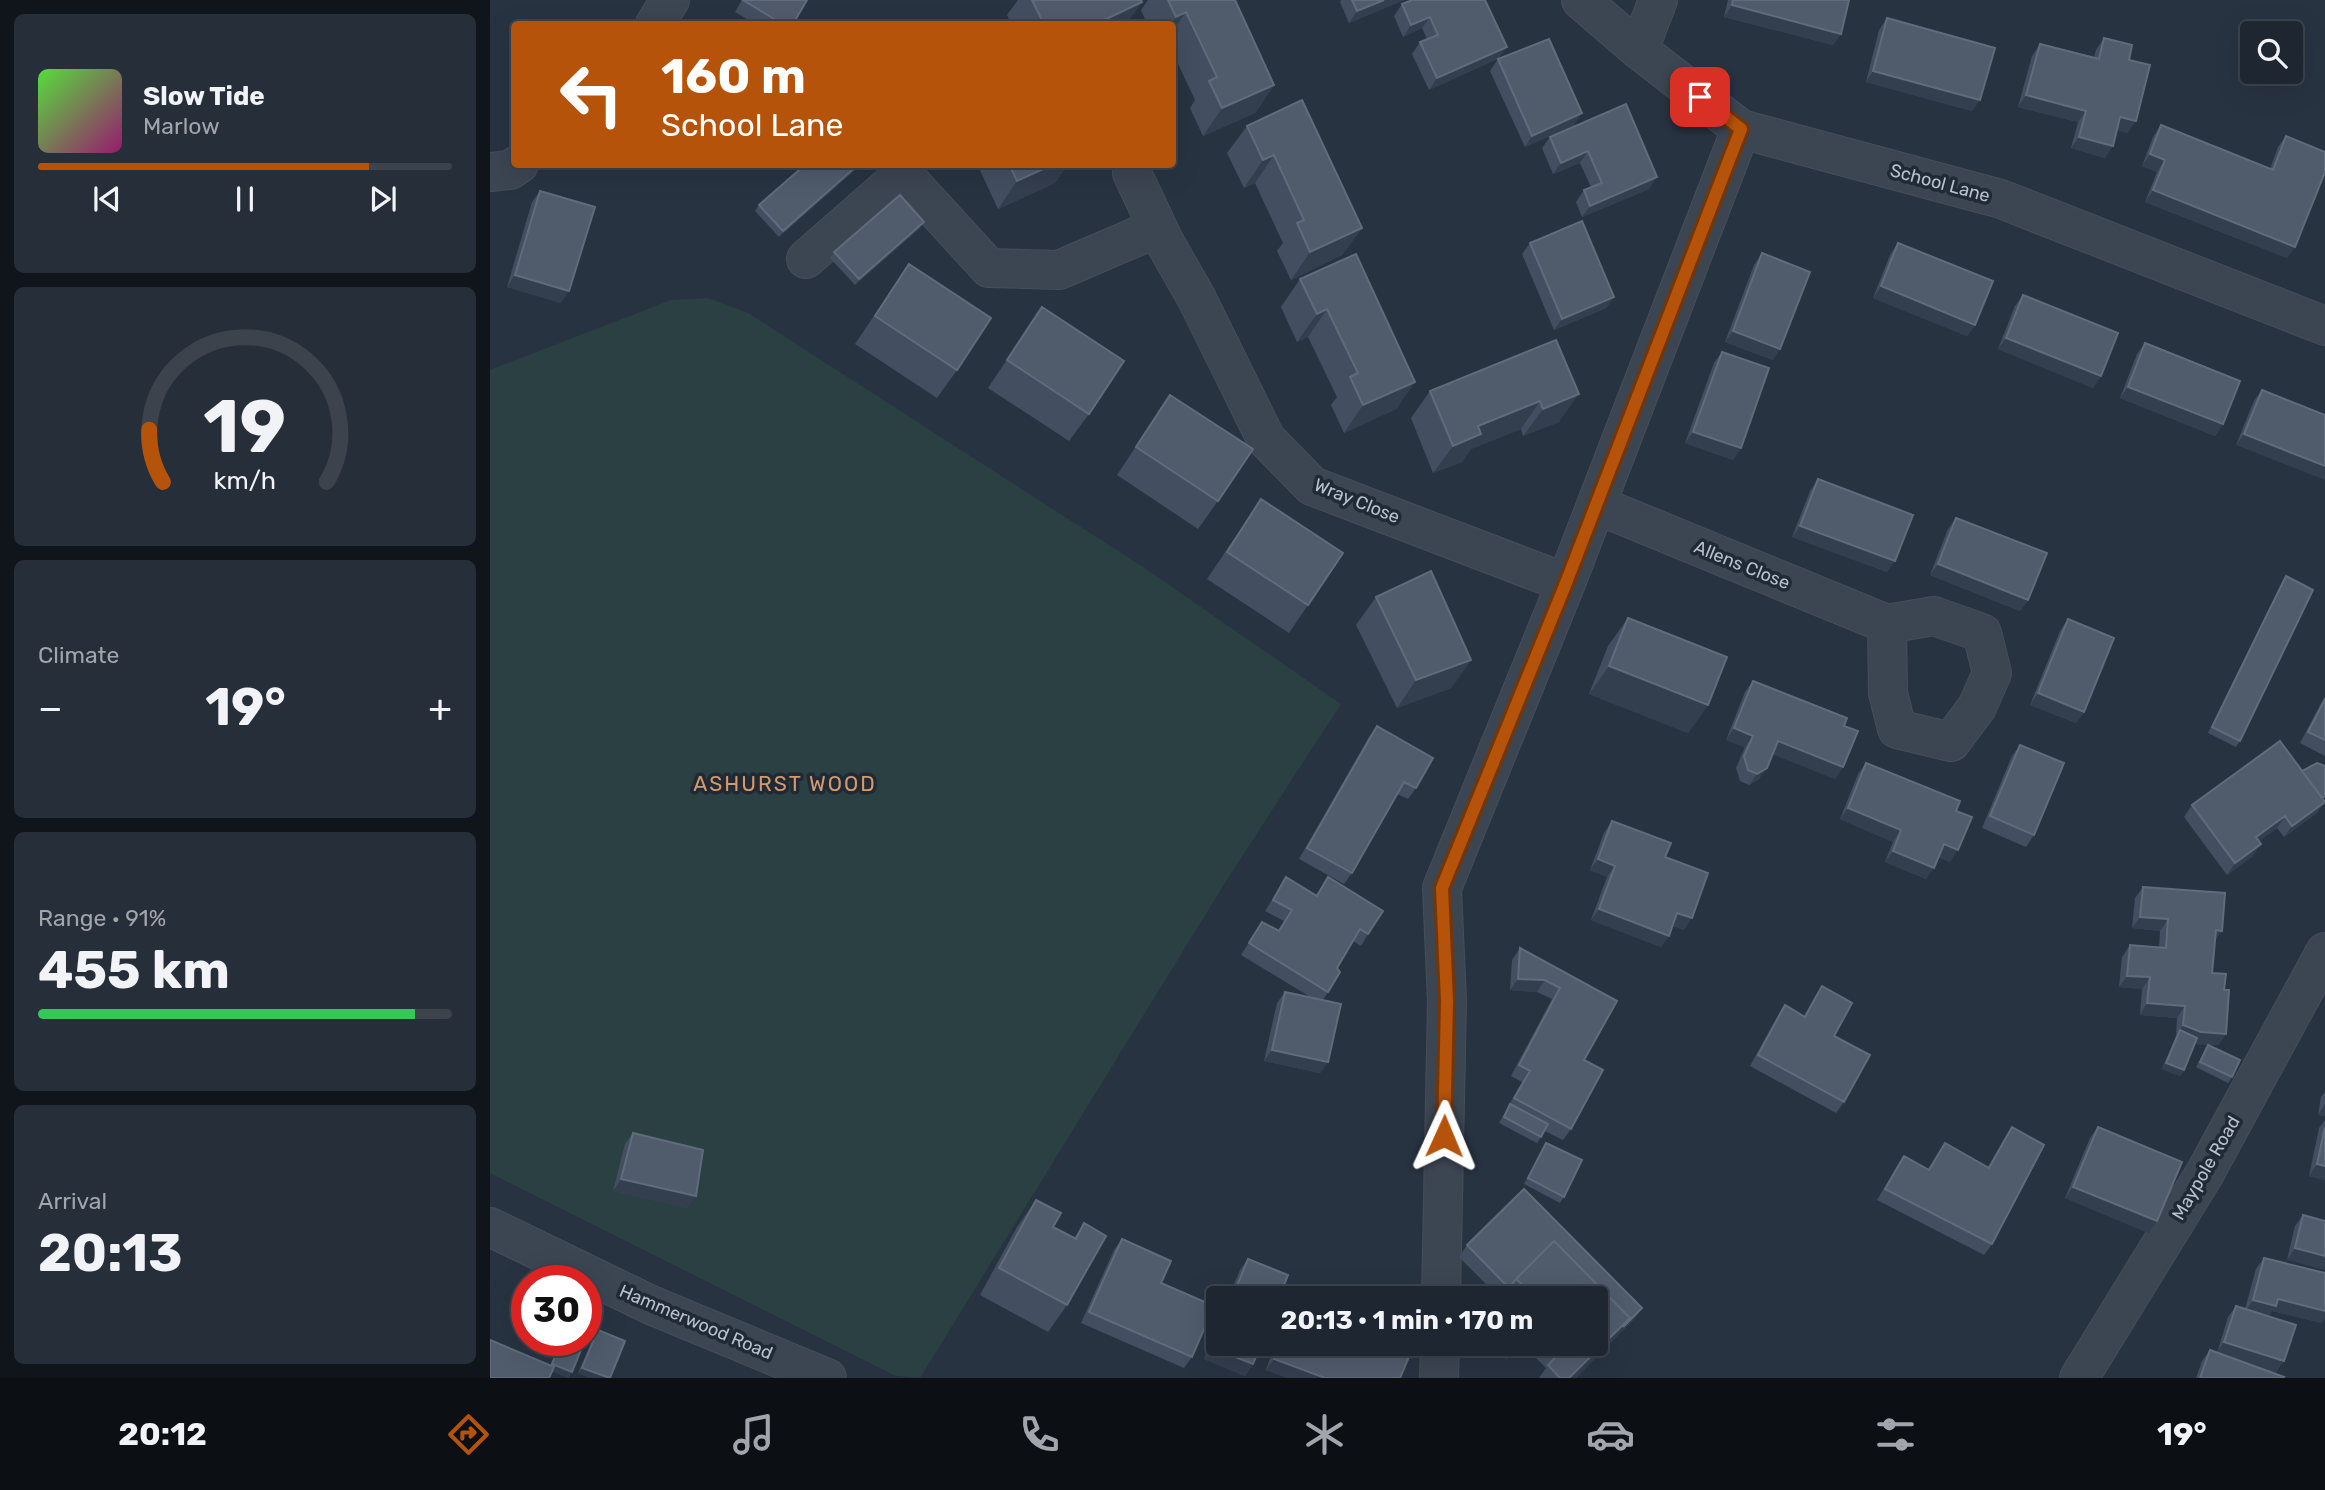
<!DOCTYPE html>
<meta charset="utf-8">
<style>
:root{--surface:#1e2632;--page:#262e3a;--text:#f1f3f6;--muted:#a1a5ac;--line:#3c434d;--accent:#b45309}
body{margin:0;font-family:Rubik,sans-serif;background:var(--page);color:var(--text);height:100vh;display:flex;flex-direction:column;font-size:26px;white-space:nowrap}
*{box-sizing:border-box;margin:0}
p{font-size:23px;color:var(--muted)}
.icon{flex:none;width:38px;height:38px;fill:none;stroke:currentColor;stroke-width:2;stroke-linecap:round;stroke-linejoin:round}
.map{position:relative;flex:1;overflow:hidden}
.drawer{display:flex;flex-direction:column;gap:14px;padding:14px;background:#10151c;width:490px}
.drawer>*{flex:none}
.guide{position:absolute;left:21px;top:21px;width:665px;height:147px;border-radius:7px;box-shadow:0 7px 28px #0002,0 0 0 2px var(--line);background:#b45309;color:#fff;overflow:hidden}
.controls{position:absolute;left:1750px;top:21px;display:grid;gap:14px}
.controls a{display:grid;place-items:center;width:63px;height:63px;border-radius:7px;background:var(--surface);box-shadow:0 7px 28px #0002,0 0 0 2px var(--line);font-size:35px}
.speed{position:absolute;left:21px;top:1265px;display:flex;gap:14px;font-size:35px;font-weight:700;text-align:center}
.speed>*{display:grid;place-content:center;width:91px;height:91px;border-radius:50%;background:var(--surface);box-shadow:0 7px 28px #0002,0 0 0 2px var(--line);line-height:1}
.speed .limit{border:10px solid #d22;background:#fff;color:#111}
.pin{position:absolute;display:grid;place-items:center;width:60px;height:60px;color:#fff;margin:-30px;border-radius:14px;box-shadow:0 4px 10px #0006}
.me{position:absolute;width:77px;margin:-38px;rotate:1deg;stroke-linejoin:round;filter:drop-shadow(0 0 5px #0008)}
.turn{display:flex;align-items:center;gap:24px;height:147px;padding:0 35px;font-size:32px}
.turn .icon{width:91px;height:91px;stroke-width:2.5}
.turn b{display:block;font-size:49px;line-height:60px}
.big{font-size:52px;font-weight:700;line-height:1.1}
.drawer .tile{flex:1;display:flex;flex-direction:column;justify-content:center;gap:10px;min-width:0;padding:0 24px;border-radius:10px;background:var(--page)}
.drawer .dial{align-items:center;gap:0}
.dial svg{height:182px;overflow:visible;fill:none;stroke:var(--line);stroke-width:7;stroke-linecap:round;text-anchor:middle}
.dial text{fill:var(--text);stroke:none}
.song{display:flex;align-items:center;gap:21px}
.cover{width:84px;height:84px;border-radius:10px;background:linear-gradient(135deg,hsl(110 70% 55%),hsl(320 70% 35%))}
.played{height:7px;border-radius:4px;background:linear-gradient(90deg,var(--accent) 80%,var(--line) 80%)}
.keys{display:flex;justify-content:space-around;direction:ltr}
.heat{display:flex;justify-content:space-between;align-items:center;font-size:38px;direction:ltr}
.charge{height:10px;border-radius:5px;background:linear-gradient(90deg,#34c759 91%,var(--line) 0)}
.trip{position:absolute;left:716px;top:1286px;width:402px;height:70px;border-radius:7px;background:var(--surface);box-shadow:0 7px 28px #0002,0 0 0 2px var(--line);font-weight:700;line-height:70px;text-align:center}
.menu{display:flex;height:112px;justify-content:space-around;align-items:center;background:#0c0f14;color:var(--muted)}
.menu .icon{width:49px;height:49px}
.menu .current{color:var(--accent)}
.menu b{font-size:32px;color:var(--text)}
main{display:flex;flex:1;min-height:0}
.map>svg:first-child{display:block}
.green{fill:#2a4043}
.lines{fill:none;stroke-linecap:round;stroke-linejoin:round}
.minor-casing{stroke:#464e5b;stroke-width:40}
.minor{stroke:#3c4552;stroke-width:38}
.wall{fill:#434f60}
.shaded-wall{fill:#333e4f}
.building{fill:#505b6c;stroke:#606b7b;stroke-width:2}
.route-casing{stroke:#753606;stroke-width:18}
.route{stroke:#b45309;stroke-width:12}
.labels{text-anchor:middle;stroke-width:7;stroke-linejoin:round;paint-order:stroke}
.street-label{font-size:18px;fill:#b9c0cc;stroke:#202a37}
.quarter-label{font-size:21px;letter-spacing:2px;fill:#d39b6c;stroke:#202a37}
</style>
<main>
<section class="drawer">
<div class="tile">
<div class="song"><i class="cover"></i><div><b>Slow Tide</b><p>Marlow</p></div></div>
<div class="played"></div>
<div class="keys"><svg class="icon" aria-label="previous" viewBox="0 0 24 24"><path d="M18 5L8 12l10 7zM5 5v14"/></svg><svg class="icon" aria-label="pause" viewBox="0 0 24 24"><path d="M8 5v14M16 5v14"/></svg><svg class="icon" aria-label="next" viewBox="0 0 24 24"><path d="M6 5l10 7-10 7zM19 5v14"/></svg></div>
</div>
<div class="tile dial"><svg viewBox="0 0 100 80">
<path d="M14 69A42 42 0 1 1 86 69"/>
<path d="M14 69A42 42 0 0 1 8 46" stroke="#b45309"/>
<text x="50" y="56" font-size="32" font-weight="700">19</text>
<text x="50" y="72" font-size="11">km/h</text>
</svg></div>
<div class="tile"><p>Climate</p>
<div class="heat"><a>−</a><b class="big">19°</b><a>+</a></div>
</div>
<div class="tile"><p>Range · 91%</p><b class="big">455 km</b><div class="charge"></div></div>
<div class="tile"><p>Arrival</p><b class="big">20:13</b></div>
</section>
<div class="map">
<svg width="1835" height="1378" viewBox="0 0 1835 1378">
<rect width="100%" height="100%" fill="#283342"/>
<path class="green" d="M218 298 258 313 656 569 851 704 738 878 430 1378 406 1376 0 1173V370L181 300Z"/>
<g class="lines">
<g class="minor-casing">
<path id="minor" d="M1091 0 1149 50 1251 129 1511 199 1835 326
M165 24 180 0
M1149 50 1168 0
M0 172 20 170 29 164
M642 173 674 241 707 299 776 439 822 486 1076 583
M316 259 413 174 499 268 569 270 667 228
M1107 505 1397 624 1444 616 1492 633 1502 673 1487 707 1461 742 1407 729 1398 693 1397 624
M0 1227 161 1305 337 1378
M951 1298 957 1001 952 888 1076 583 1251 129
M949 1378 950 1344
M1589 1378 1715 1173 1835 952"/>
</g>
<use href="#minor" class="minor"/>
</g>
<path class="wall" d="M252 0H317L303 24H265L245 12Z
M528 0H651L652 2 636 24H521L517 15Z
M658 0H745L784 85 765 113 713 136 700 108 705 100 682 51V24H657L651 10Z
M851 0H914L859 23 850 2Z
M922 0 1009 58 939 90 922 54 930 42 937 39 932 28 913 37 904 16 912 4Z
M1238 0H1359L1351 34 1343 45 1234 17Z
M1397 18 1482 111 1376 82 1389 30Z
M1614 38 1639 60 1638 133 1627 130 1615 158 1581 148 1588 122 1528 107 1542 56 1550 44 1604 58 1606 50Z
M1008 59 1084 125 1035 147 1000 71Z
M1136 104 1159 189 1092 217 1086 202 1094 190 1101 187 1090 163 1063 174 1052 148 1060 137Z
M1671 125 1780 169 1788 147 1796 136 1805 247 1797 258 1655 202 1667 172 1652 166 1663 137Z
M757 126 872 228 852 255 801 280 787 251 793 243 765 183 754 188 737 153Z
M316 164H372L289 237 265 211 269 205Z
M487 164H578L565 183 508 209Z
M50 191 71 303 17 287 42 202Z
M434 222 430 228 365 285 340 258 344 252Z
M1040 243 1124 297 1116 308 1064 330 1032 254Z
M1408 243 1485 325 1477 336 1383 298 1400 255Z
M1272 253 1283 360 1235 342 1264 265Z
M419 264 467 370 447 398 365 344Z
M810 279 925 382 906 409 854 433 841 405 847 397 818 337 807 342 791 307Z
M1533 295 1611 376 1603 388 1508 349 1525 306Z
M552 307 599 414 579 441 498 388Z
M1066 340 1069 422 1033 436 1031 429 981 449 972 462 943 473 921 418 940 391Z
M1655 343 1733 424 1725 436 1630 398 1647 354Z
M1232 352 1251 448 1243 460 1195 443 1224 363Z
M1772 390 1835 415 1746 445 1764 401Z
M680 395 728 501 708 529 627 475Z
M1328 479 1397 572 1302 537 1320 491Z
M771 499 818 605 799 633 717 579Z
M1466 518 1538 600 1530 611 1440 575 1458 529Z
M1796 576 1750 741 1746 747 1718 733 1792 582Z
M886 597 981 660 961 688 907 708 866 625Z
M1138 618 1218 705 1198 733 1099 694 1118 646Z
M1578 619 1594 712 1586 723 1540 705 1570 631Z
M1263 681 1354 726 1345 779 1283 754 1269 779 1259 785 1250 781 1246 768 1255 747 1236 740 1255 692Z
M1835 696V756L1810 743Z
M887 726 926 788 918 799 907 794 862 873 854 884 809 859 879 737Z
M1530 745 1544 835 1536 847 1492 828 1522 756Z
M1376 763 1466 811 1460 862 1448 857 1436 879 1395 862 1403 842 1350 819 1368 774Z
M1834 800 1827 813 1794 837 1787 828 1769 841 1763 856 1737 875 1694 817 1702 805Z
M1122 821 1175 857 1194 930 1183 926 1171 947 1101 920 1117 877 1100 870 1114 833Z
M796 877 826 895 838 877 878 934 871 946 863 941 847 968 838 992 833 1000 838 1062 830 1073 774 1061 787 1003 795 992 822 998 751 955 772 922 788 931 794 921 775 911Z
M1653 887 1725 941 1722 973 1734 990 1736 1034 1728 1045 1705 1044 1694 1070 1690 1076 1672 1069 1686 1036 1687 1018 1650 1015 1652 989 1629 987 1632 957 1640 945 1669 948 1670 931 1642 928 1645 898Z
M1030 948 1127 1001 1094 1060 1081 1129 1073 1140 1055 1131 1047 1143 1009 1123 1032 1082 1021 1076 1062 999 1047 992 1020 990 1022 960Z
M1332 986 1344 1036 1354 1102 1346 1113 1260 1066 1287 1017 1295 1005 1314 1016 1324 998Z
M1718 1045 1742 1077 1738 1083 1706 1067Z
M1835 1092V1116L1828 1115 1831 1097Z
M1835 1120V1180L1819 1176 1829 1128Z
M1522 1127 1502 1244 1494 1255 1387 1200 1406 1168 1414 1156 1438 1169 1455 1143 1498 1167 1514 1139Z
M1608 1127 1667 1221 1659 1233 1575 1198 1600 1138Z
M143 1133 198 1208 123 1191 135 1144Z
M1056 1143 1074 1197 1070 1203 1034 1184Z
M546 1200 563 1227 584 1238 594 1223 577 1305 558 1332 490 1295 527 1227Z
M1813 1215 1835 1221 1797 1260 1805 1226Z
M632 1239 671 1283 702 1357 694 1368 591 1323 624 1250Z
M977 1245 1152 1308 1144 1319 1086 1378H1049L1056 1368 1032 1344H1106V1298H1010L969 1257Z
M1774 1258 1832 1323 1782 1311 1779 1316 1786 1373 1744 1359 1793 1378H1706L1712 1361 1720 1350 1727 1353 1738 1317 1746 1306 1755 1309 1766 1269Z
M758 1259 789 1298H738L750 1270Z
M728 1324V1344L763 1364 755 1376 714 1359Z
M108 1330 120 1378H100L88 1373 104 1336Z
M70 1340H95L82 1372 78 1378 62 1371 60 1366Z
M785 1344H900L910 1378H797L776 1370Z
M1001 1344H1031L1016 1359Z"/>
<path class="shaded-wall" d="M894 0H914L859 23 867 11Z
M652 2 636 24H606Z
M1242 5 1351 34 1343 45 1234 17Z
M696 12 682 32V24H681L686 17Z
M940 17 932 28 913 37 921 25Z
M1017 47 1009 58 939 90 947 78Z
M1383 71 1490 100 1482 111 1376 82Z
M784 85 765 113 713 136 732 108Z
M1536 95 1596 111 1588 122 1528 107Z
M1092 113 1084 125 1035 147 1042 136Z
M1630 117 1646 121 1638 133 1622 129Z
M1589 137 1623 146 1615 158 1581 148Z
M1098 151 1090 163 1063 174 1071 163Z
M1660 154 1675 160 1667 172 1652 166Z
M784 155 765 183 754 188 773 160Z
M369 164H372L289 237 293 231Z
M564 164H578L565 183 508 209 527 181Z
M1167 177 1159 189 1092 217 1100 206Z
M1663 190 1805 247 1797 258 1655 202Z
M434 222 430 228 365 285 369 279Z
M872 228 852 255 801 280 820 252Z
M25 275 79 291 71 303 17 287Z
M1391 286 1485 325 1477 336 1383 298Z
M1124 297 1116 308 1064 330 1072 319Z
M837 309 818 337 807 342 827 314Z
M1243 331 1290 349 1283 360 1235 342Z
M1516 338 1611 376 1603 388 1508 349Z
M925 382 906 409 854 433 873 405Z
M1638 387 1733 424 1725 436 1630 398Z
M1089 394 1069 422 1033 436 1053 409Z
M1050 401 1031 429 981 449 972 462 943 473 963 446 988 426Z
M1203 432 1251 448 1243 460 1195 443Z
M1754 434 1835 466V480L1746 445Z
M1310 526 1405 561 1397 572 1302 537Z
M1448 564 1538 600 1530 611 1440 575Z
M981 660 961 688 907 708 926 680Z
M1119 666 1218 705 1198 733 1099 694Z
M1548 693 1594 712 1586 723 1540 705Z
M1244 728 1263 736 1255 747 1236 740Z
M1288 741 1353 767 1345 779 1280 753Z
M1277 768 1269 779 1259 785 1267 774Z
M1835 802 1827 813 1794 837 1802 826Z
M1358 808 1411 830 1403 842 1350 819Z
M1795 816 1787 828 1758 849 1766 837Z
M1454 844 1468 850 1460 862 1446 856Z
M1771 844 1763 856 1737 875 1745 863Z
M1403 851 1444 868 1436 879 1395 862Z
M1108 859 1125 866 1117 877 1100 870Z
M1109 909 1179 936 1171 947 1101 920Z
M1187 913 1202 918 1194 930 1179 924Z
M1650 917 1678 919 1670 931 1642 928Z
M1726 930 1732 931 1724 942Z
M1637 976 1660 977 1652 989 1629 987Z
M1028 979 1055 980 1047 992 1020 990Z
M1657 1003 1695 1006 1687 1018 1650 1015Z
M1693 1025 1736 1034 1728 1045 1703 1044 1690 1030 1686 1036Z
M782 1050 838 1062 830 1073 774 1061Z
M1676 1063 1694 1070 1690 1076 1672 1069Z
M1835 1104V1116L1828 1115Z
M1827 1164 1835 1166V1180L1819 1176Z
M131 1179 206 1196 198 1208 123 1191Z
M1583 1187 1667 1221 1659 1233 1575 1198Z
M1805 1248 1835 1256V1270L1797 1260Z
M1788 1299 1835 1311V1319L1832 1323 1782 1311 1778 1318 1755 1312 1763 1300Z
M1152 1308 1144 1319 1086 1378H1079L1140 1318Z
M1734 1342 1794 1361 1786 1373 1726 1353Z
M1027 1344H1031L1016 1359Z
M722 1348 763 1364 755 1376 714 1359Z
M784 1359 835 1378H797L776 1370Z
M62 1364 82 1372 78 1378 58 1369Z
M92 1368 118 1378H100L88 1373Z"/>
<path class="building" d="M253 0H317L303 24H292Z
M542 0H651L652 2 606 24H554Z
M678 0H745L784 85 732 108 719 81 727 77 696 12 686 17Z
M862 0H894L867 11Z
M922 0H995L1017 47 947 78 930 42 948 35 940 17 921 25 912 4Z
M1243 0H1359L1351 34 1242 5Z
M1397 18 1505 48 1490 100 1383 71Z
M1614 38 1642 45 1639 60 1660 65 1646 121 1630 117 1623 146 1589 137 1596 111 1536 95 1550 44 1609 59Z
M1059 39 1092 113 1042 136 1008 59Z
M812 100 872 228 820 252 807 223 814 220 784 155 773 160 757 126Z
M1136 104 1167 177 1100 206 1094 190 1112 183 1098 151 1071 163 1060 137Z
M1671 125 1783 170 1796 136 1835 152V172L1805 247 1663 190 1675 160 1660 154Z
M316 164H369L293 231 269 205Z
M519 164H564L527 181Z
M50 191 105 207 79 291 25 275Z
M410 195 434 222 369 279 344 252Z
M1092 221 1124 297 1072 319 1040 243Z
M1408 243 1503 281 1485 325 1391 286Z
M1272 253 1320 272 1290 349 1243 331Z
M866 254 925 382 873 405 860 377 868 373 837 309 827 314 810 279Z
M419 264 501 318 467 370 385 316Z
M1533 295 1628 333 1611 376 1516 338Z
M552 307 634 361 599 414 517 360Z
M1066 340 1089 394 1053 409 1050 401 988 426 991 434 963 446 940 391Z
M1655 343 1750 381 1733 424 1638 387Z
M1232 352 1279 368 1251 448 1203 432Z
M1772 390 1835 415V466L1754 434Z
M680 395 763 449 728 501 646 447Z
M1328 479 1423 515 1405 561 1310 526Z
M771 499 853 553 818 605 737 552Z
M1466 518 1557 553 1538 600 1448 564Z
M941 571 981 660 926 680 886 597Z
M1796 576 1823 590 1750 741 1722 727Z
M1138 618 1237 657 1218 705 1119 666Z
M1578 619 1624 638 1594 712 1548 693Z
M1263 681 1357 718 1354 726 1368 731 1353 767 1288 741 1277 768 1267 774 1258 770 1254 756 1263 736 1244 728Z
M1835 699V740L1818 732Z
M887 726 943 758 926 788 914 782 862 873 817 848Z
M1790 741 1835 802 1802 826 1795 816 1766 837 1771 844 1745 863 1702 805Z
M1530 745 1574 763 1544 835 1500 816Z
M1376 763 1470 801 1466 811 1482 817 1468 850 1454 844 1444 868 1403 851 1411 830 1358 808Z
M1827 763 1835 766V796L1832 798 1812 771Z
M1122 821 1181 843 1175 857 1218 873 1202 918 1187 913 1179 936 1109 909 1125 866 1108 859Z
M796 877 827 896 838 877 893 911 878 934 870 929 847 968 850 972 838 992 759 943 772 922 789 931 802 910 783 900Z
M1653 887 1735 893 1732 931 1726 930 1722 973 1736 974 1734 990H1739L1736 1034 1711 1032 1693 1025 1695 1006 1657 1003 1660 977 1637 976 1640 945 1676 948 1678 919 1650 917Z
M1030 948 1127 1001 1094 1060 1113 1070 1081 1129 1024 1098 1040 1071 1029 1065 1070 988 1055 980 1028 979Z
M1332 986 1362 1003 1344 1036 1380 1055 1354 1102 1268 1055 1295 1005 1315 1017Z
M795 992 851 1004 838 1062 782 1050Z
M1690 1030 1707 1038 1694 1070 1676 1063Z
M1718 1045 1750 1060 1742 1077 1710 1062Z
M1020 1104 1058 1124 1051 1137 1014 1117Z
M1522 1127 1554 1145 1502 1244 1395 1189 1414 1156 1439 1170 1455 1143 1499 1168Z
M1608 1127 1692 1162 1667 1221 1583 1187Z
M1835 1127V1166L1827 1164Z
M143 1133 213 1150 206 1196 131 1179Z
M1056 1143 1092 1160 1074 1197 1038 1178Z
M1034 1189 1152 1308 1133 1327 1140 1318 1064 1241 1026 1279 1019 1288 977 1245Z
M546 1200 571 1213 563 1227 586 1239 594 1223 616 1236 577 1305 509 1268Z
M1813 1215 1835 1221V1256L1805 1248Z
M632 1239 681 1261 671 1283 724 1306 702 1357 599 1312Z
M1064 1241 1140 1318 1079 1378H1070L1058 1365 1073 1349 1068 1344H1106V1298H1032L1039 1291 1026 1279Z
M1774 1258 1835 1273V1311L1788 1299 1786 1306 1763 1300Z
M758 1259 798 1275 789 1298H742Z
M1746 1306 1806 1325 1794 1361 1734 1342Z
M96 1325 101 1327 96 1338Z
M108 1330 135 1341 120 1378 92 1368Z
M728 1333V1344H771L763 1364 722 1348Z
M0 1340 64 1367 59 1378H0Z
M72 1340H95L82 1372 62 1364Z
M789 1344H900L921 1352 910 1378H835L784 1359Z
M1720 1350 1794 1377 1793 1378H1710Z"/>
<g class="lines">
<g class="route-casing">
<path id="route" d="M954 1136 957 1001 952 888 1076 583 1251 129 1210 97"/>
</g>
<use href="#route" class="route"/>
</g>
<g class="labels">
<g class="street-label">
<text transform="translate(1450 183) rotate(15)" y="6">School Lane</text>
<text transform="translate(867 501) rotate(22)" y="6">Wray Close</text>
<text transform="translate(1252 565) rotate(22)" y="6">Allens Close</text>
<text transform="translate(1716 1168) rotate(-60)" y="6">Maypole Road</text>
<text transform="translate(206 1322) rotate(23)" y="6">Hammerwood Road</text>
</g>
<g class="quarter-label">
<text x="295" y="791">ASHURST WOOD</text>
</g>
</g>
</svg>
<div class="controls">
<a><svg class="icon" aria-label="search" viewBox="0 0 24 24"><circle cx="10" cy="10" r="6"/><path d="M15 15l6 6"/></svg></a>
</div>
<div class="speed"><div class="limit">30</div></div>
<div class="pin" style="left:1210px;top:97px;background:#d93025"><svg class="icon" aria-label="arrive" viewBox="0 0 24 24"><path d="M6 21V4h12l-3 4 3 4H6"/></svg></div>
<svg class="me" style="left:954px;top:1136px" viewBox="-20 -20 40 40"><path d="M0-17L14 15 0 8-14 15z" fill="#b45309" stroke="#fff" stroke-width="4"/></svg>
<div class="trip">20:13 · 1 min · 170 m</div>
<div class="guide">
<div class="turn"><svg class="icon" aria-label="left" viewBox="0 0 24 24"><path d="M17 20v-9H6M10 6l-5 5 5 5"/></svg><div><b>160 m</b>School Lane</div></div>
</div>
</div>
</main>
<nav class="menu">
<b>20:12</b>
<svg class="icon current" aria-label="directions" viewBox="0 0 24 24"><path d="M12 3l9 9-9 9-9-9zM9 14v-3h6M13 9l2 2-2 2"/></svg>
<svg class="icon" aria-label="music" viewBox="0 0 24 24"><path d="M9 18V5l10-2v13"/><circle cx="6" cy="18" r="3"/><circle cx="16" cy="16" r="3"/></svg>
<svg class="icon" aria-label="phone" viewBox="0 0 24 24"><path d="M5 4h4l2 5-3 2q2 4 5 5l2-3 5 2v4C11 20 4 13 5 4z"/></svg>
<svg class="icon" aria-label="climate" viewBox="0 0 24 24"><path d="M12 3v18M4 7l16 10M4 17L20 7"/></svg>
<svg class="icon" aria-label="car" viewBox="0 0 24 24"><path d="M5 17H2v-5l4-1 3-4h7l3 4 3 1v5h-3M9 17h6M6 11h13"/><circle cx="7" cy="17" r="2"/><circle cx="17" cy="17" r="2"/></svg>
<svg class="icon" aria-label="filters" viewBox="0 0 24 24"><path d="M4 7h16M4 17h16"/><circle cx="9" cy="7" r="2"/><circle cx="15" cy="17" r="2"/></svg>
<b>19°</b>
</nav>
